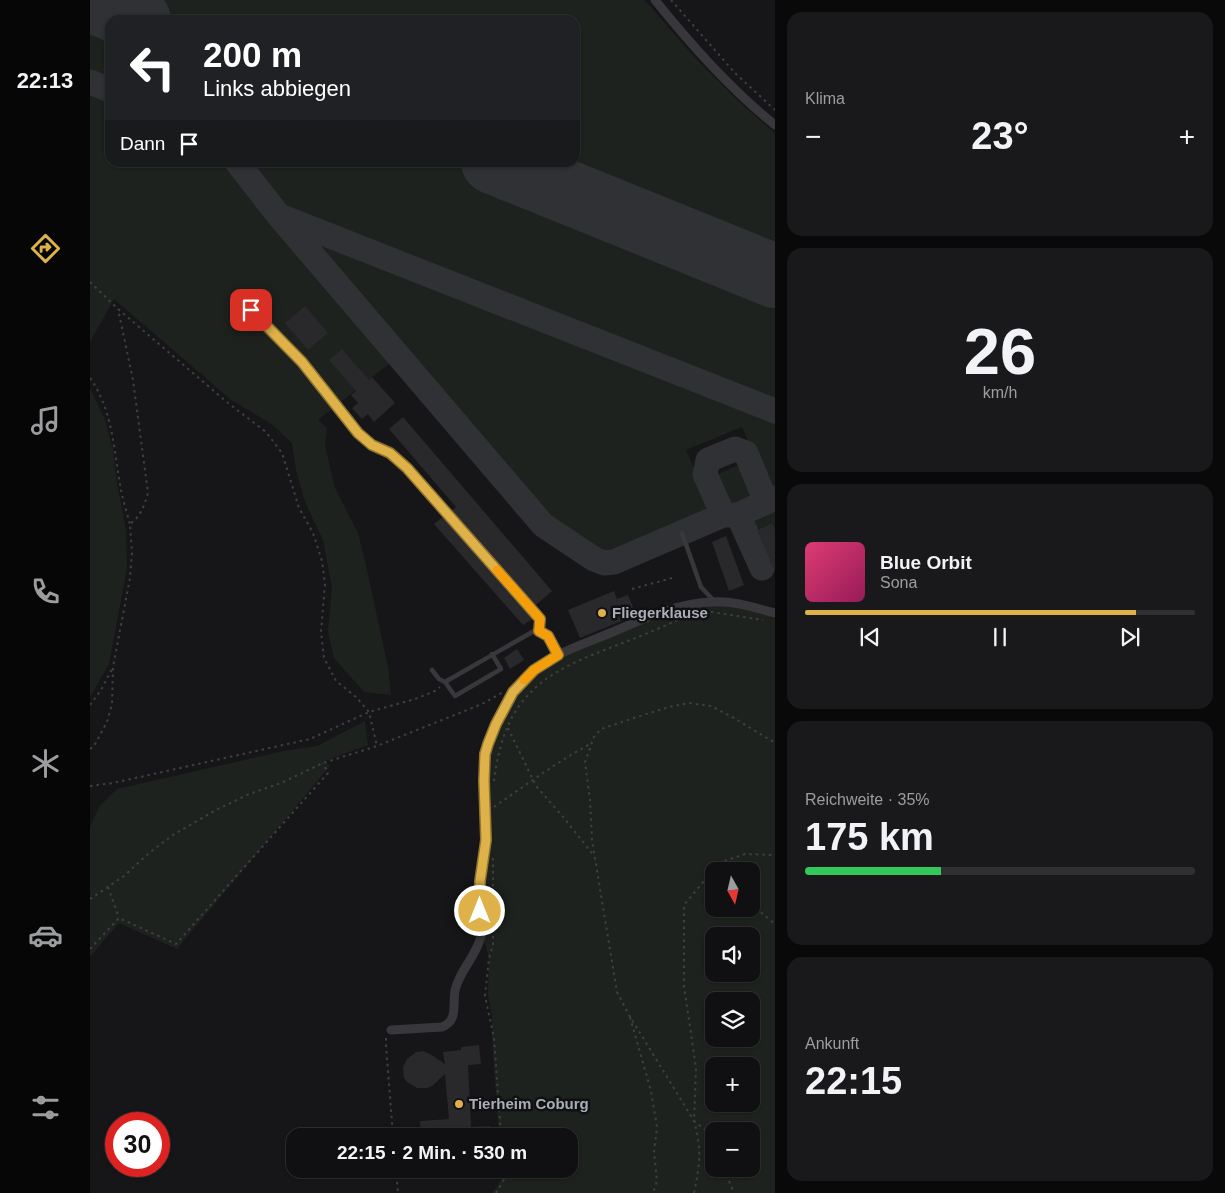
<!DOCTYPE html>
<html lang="de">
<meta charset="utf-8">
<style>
:root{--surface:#101012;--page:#19191b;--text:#f1f3f6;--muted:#9c9d9f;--line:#303032;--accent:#deb248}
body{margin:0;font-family:Arial,sans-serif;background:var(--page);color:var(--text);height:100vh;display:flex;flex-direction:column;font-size:19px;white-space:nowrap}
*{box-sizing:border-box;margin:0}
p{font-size:16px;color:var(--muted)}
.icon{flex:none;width:28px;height:28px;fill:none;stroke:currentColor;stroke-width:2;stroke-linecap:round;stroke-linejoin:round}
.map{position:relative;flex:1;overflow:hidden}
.drawer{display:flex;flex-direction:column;gap:12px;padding:12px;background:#09090a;width:450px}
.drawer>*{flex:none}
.banner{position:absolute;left:15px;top:15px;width:475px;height:152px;border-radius:15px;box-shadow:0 1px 4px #0004,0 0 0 1px var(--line);background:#202124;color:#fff;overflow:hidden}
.needle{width:32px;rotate:172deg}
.buttons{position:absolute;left:615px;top:862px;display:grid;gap:10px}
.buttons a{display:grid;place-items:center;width:55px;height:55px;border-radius:10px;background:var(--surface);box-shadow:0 1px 4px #0004,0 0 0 1px var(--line);font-size:25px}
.speed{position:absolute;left:15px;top:1112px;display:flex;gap:10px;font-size:25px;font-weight:700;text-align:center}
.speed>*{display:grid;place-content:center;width:65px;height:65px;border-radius:50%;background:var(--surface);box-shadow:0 1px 4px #0004,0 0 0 1px var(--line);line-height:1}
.speed .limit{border:8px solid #d22;background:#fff;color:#111}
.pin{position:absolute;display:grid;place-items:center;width:42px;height:42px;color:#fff;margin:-21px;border-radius:10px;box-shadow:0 2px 8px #0006}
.me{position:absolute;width:55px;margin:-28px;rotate:0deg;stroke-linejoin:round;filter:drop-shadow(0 0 4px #0008)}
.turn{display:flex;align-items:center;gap:18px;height:105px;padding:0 15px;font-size:22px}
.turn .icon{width:65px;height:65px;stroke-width:2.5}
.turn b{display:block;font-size:35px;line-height:42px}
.then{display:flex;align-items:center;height:48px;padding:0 15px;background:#0003;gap:10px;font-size:19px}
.big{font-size:38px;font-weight:700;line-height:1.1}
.drawer .tile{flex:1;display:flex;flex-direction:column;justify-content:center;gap:8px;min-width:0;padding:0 18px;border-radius:15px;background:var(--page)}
.drawer .dial{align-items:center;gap:0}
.dial b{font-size:65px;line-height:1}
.song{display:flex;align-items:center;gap:15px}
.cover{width:60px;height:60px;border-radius:8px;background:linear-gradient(135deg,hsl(340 70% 55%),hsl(330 70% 35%))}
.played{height:5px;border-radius:2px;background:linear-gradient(90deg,var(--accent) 85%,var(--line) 85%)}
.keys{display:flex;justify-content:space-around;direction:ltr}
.heat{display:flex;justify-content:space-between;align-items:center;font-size:28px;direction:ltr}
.charge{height:8px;border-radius:4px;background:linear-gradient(90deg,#34c759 35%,var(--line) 0)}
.trip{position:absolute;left:196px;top:1128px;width:292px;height:50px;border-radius:15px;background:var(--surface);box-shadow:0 1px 4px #0004,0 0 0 1px var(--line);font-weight:700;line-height:50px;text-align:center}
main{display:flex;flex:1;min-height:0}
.dock{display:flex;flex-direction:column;width:90px;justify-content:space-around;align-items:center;background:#060607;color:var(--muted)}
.dock .icon{width:35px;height:35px}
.dock .active{color:var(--accent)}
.dock b{font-size:22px;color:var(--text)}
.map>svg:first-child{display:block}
.green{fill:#1d221e;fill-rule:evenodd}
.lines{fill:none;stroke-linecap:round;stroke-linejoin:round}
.taxiway{stroke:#303134;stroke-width:25}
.runway{stroke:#303134;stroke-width:64}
.building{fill:#29292c}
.path{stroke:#3e3f43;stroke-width:2;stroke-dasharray:2.5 4;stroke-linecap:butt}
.lane{stroke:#38383c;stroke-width:4.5}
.street{stroke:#38383c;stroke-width:9}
.route-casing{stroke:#90742f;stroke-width:12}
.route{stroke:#deb248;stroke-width:9}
.slow{stroke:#f59e0b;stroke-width:9}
.poi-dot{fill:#deb248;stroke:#111113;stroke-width:2}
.labels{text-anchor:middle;stroke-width:5;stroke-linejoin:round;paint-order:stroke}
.poi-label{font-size:15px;font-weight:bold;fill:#aaadb6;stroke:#111113;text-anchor:start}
</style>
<main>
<nav class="dock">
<b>22:13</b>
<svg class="icon active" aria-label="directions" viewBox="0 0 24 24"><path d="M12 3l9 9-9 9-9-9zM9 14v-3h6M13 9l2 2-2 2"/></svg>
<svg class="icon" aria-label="music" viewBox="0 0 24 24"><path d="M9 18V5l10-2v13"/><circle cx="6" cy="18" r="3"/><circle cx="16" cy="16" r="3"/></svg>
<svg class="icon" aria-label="phone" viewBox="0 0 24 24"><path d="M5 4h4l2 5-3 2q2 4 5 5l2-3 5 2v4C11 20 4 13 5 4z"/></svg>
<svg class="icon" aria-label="climate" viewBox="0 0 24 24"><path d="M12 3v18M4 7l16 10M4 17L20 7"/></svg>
<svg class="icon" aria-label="car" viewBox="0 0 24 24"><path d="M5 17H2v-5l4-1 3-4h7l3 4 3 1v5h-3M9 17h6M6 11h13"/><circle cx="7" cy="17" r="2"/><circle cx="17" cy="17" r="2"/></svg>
<svg class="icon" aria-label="filters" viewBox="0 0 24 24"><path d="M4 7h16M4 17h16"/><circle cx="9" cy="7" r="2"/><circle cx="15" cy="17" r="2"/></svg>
</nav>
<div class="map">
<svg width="685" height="1193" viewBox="0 0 685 1193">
<rect width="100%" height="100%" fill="#161618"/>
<path class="green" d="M0 0H555L606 59 648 101 685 133V487L682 486 676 479 652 427 596 450 619 502 613 514 522 555 510 554 469 531 451 517 313 353 228 420 237 428 235 445 245 488 268 533 276 565 298 667 301 695 274 692 244 658 238 632 242 587 233 540 215 502 206 470 202 443 183 425 140 399 24 299 0 342ZM20 20H485V162H20Z
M0 388 15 420 23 449 27 483 36 531 37 568 19 664 0 697Z
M651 464 661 489 659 499 645 506 635 502 623 476Z
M685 507V529L682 523 659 533 656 523 660 518Z
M631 603 685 614V1193H401C409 1187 412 1179 412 1169H480V1136H409L402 1038V1016L398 995 399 958 393 936 397 754 409 722 425 692 455 664 555 621 602 605ZM624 871H661V909H624ZM624 936H661V974H624ZM624 1001H661V1039H624ZM624 1066H661V1104H624ZM624 1131H661V1169H624Z
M275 721 278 745 235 761 240 766 87 949 29 923 0 957V827L9 807 27 789 194 751 227 746Z"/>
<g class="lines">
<path class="taxiway" d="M0 82 20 90
M147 162 189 216 453 525 504 559 514 563 524 562 633 515H648L685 498
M192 217 685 411
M633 515 615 474 618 460 645 449 656 453 676 502
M648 515 672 568"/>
<path class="runway" d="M0 0 49 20
M403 162 685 276"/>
</g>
<path class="building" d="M215 306 238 333 218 350 195 323Z
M252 349 279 380 282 377 305 403 284 422 278 414 272 419 262 408 268 403 261 395 266 391 239 360Z
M313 417 462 591 446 605 452 612 450 613 361 511 366 507 299 429Z
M354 516 444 618 433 625 344 524Z
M682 523 685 529V572L667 530Z
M636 536 654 585 639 591 622 542Z
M524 591 527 599 538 595 546 615 490 638 478 610Z
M427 649 434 660 420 669 414 658Z
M389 1045 391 1064 378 1065 381 1127 400 1126 401 1136H368V1130L331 1133 330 1121 359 1119 355 1074 342 1086 337 1088H327L317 1082 314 1078 313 1067 317 1059 326 1052 333 1051 340 1054 355 1064 353 1052 371 1050V1047Z"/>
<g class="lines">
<path class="path" d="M581 0 645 73 685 110
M0 282 28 309 138 403 176 432 192 453 209 508 223 533 232 561 235 584 231 632 234 658 246 681 266 697 279 712 287 746
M0 378C23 410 24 452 31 490 33 501 37 513 40 524
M542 589 582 578
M621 612 673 620
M0 705 11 690 22 669
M418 728 446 786 474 818 504 856
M0 749 4 746 17 722 22 704 23 667 40 578 42 553 40 524C51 516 54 506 58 493L43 380 28 309
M404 781C407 757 413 730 427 709 452 671 495 658 535 642 557 634 579 624 601 614
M0 786 23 783 220 739 279 712 325 699 345 691 350 687
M404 807C436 785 467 762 500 744
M403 858V945L399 958 395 996 404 1038 411 1136
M629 863 635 871
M18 887 29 918
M0 899 34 876 59 853 83 835 126 810 159 794 191 783 233 763 287 746 392 704 413 692
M661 904 685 924
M0 949 29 918 86 944 238 773 233 763
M540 1017 561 1091 567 1127 564 1152 567 1181 563 1193
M296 1038V1045L303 1136
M624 1140 621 1134 604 1121 606 1068 594 986V905L629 863 655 854 685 855
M306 1169 308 1193
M634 1169 644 1193
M406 1193 415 1178 414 1169
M604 1193C610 1163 612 1151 604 1121L539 1015 527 992 502 840 500 800 495 762 504 737 511 729 547 717 579 707 599 703 621 706 644 718 685 743"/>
<path class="lane" d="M161 310 211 362 268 433 282 445 300 453 317 467 450 619 449 631
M592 533 611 587 624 601
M342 670 349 679 355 682 444 631 455 633 468 655
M355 682 365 696 411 669 402 654"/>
<path class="street" d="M565 0C601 45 640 89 685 125
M301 1030 352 1027C370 1020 361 1002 366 987 371 969 387 955 391 936 394 920 389 901 390 884 391 868 395 854 396 838 396 811 392 783 395 755 399 727 422 689 443 671 466 652 497 643 525 631 555 618 588 603 622 602 643 600 665 608 685 613"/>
</g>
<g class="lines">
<g class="route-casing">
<path id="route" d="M161 310 212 362 268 433 282 445 300 453 317 468 450 619 449 631 458 636 468 655 444 670 423 692 406 724 398 744 395 754 394 781 396 840 390 881V911"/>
</g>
<use href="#route" class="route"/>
<path class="slow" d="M407 570 450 619 449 631 458 636 468 655 444 670 434 680"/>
</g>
<g class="poi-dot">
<circle cx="512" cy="613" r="5"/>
<circle cx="369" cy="1104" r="5"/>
</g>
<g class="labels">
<g class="poi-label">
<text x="522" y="618">Fliegerklause</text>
<text x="379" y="1109">Tierheim Coburg</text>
</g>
</g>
</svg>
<div class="buttons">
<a><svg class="needle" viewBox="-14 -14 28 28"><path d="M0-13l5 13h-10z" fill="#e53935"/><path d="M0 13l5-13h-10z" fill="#9c9d9f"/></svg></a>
<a><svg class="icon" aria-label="sound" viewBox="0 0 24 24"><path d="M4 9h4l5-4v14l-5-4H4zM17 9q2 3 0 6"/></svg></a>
<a><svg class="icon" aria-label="layers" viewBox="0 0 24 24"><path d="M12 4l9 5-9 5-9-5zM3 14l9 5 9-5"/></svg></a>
<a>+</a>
<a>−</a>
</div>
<div class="speed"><div class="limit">30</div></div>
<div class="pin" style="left:161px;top:310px;background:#d93025"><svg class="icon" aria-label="arrive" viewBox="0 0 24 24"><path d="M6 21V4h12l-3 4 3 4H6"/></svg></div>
<svg class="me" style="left:390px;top:911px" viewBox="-20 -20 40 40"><circle r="17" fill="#deb248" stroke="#fff" stroke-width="3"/><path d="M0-11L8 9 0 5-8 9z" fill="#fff"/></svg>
<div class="trip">22:15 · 2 Min. · 530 m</div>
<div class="banner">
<div class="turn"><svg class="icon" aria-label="left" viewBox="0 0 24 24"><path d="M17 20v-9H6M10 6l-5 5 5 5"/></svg><div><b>200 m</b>Links abbiegen</div></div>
<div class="then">Dann<svg class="icon" aria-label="arrive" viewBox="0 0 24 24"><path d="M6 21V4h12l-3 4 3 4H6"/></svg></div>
</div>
</div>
<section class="drawer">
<div class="tile"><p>Klima</p>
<div class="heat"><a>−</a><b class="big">23°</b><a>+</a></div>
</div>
<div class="tile dial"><b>26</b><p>km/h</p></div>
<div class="tile">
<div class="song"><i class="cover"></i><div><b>Blue Orbit</b><p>Sona</p></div></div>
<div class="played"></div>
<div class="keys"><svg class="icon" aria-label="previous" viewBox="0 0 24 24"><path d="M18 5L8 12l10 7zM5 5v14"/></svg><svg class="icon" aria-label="pause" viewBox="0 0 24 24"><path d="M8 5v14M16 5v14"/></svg><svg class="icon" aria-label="next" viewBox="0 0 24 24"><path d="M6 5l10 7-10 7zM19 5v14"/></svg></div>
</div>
<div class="tile"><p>Reichweite · 35%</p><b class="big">175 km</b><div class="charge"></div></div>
<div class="tile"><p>Ankunft</p><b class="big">22:15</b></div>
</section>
</main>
